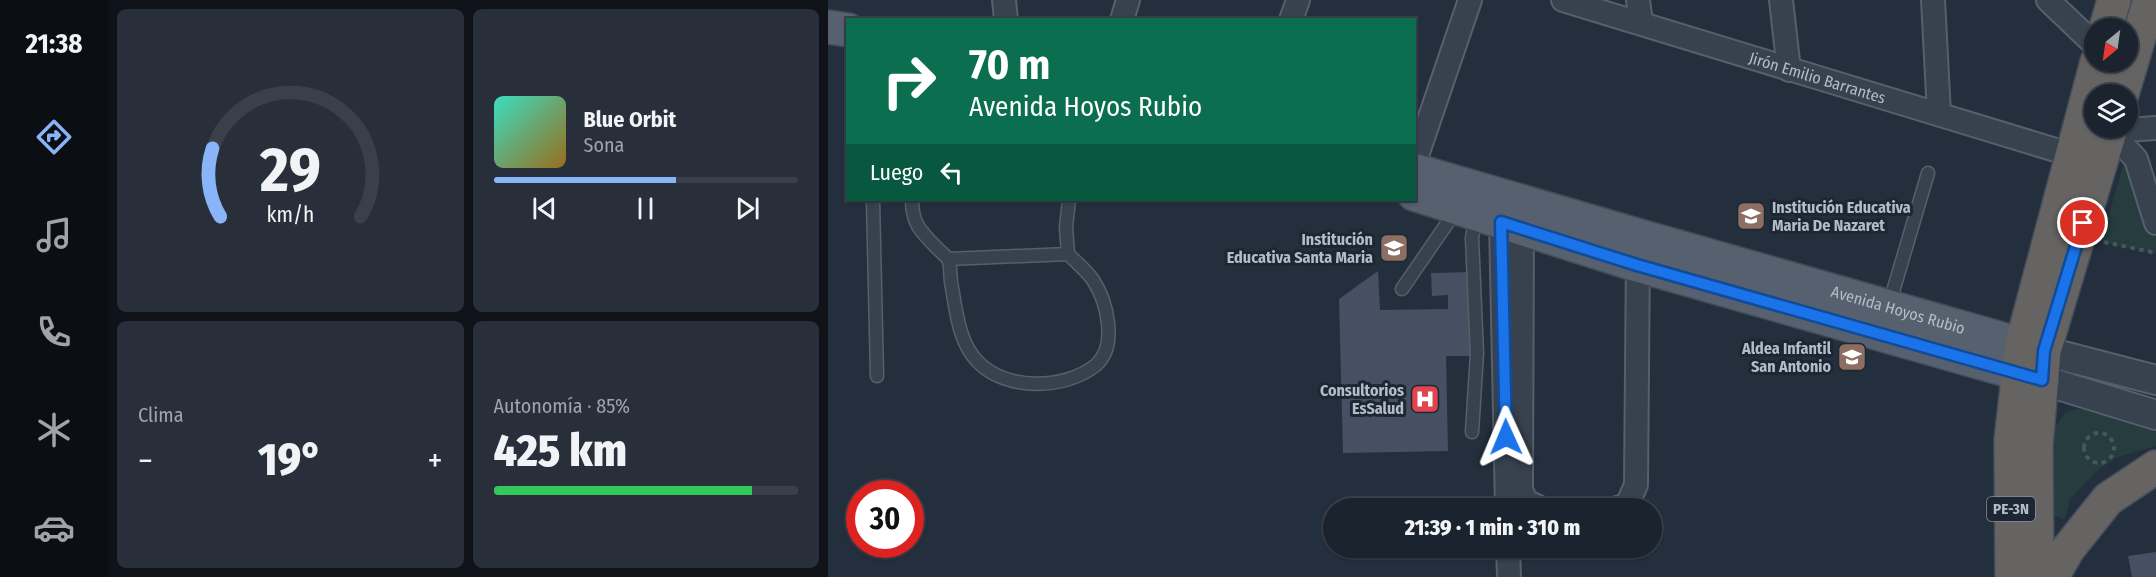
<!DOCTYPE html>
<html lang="es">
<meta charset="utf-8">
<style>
:root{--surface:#1b232e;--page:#282f3a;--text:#f1f3f6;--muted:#a0a4aa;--line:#39404a;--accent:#8ab4f8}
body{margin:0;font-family:"Fira Sans Condensed",sans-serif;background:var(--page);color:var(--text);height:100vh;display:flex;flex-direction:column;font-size:22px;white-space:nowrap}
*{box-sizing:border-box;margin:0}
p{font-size:20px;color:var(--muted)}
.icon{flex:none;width:33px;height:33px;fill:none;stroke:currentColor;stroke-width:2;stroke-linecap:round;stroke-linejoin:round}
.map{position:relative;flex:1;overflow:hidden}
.details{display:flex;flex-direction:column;gap:9px;padding:9px;background:#0f1319;width:720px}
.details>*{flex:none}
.guide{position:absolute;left:18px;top:18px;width:570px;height:183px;border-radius:0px;box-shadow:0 2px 4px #0004,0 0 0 2px var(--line);background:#0b6e4f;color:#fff;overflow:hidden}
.needle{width:39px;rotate:209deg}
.controls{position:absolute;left:1256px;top:18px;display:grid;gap:12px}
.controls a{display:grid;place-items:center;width:54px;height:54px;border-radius:50%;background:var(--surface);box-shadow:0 2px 4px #0004,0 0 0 2px var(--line);font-size:30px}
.speed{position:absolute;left:18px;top:480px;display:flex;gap:12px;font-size:30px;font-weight:700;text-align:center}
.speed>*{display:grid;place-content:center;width:78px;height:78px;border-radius:50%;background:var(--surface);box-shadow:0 2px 4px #0004,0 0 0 2px var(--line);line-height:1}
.speed .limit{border:9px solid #d22;background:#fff;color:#111}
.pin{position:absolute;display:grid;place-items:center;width:51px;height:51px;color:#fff;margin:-26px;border:3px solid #fff;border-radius:50%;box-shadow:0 2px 6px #0007}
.me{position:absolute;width:66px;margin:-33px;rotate:359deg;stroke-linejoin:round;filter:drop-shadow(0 0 4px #0008)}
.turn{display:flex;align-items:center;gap:21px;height:126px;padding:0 24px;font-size:27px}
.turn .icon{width:78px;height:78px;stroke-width:2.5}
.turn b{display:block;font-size:42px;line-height:51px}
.then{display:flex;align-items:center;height:57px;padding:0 24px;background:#0003;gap:12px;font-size:22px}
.big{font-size:45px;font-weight:800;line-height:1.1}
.details .tile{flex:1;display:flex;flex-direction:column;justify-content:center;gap:9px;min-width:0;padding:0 21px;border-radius:9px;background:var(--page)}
.details .dial{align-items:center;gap:0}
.dial svg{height:156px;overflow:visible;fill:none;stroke:var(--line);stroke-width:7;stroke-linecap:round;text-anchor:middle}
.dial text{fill:var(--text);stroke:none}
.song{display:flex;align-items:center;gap:18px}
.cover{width:72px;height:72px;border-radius:9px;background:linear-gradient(135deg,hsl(170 70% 55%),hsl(40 70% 35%))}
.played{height:6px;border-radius:3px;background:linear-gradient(90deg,var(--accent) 60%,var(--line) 60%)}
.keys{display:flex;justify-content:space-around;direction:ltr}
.heat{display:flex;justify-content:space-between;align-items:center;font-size:33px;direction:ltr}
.charge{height:9px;border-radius:4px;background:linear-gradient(90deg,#34c759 85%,var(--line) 0)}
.details .tiles{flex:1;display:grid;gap:9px;grid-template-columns:repeat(2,1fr)}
.trip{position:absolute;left:495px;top:498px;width:339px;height:60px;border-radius:30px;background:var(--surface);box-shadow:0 2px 4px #0004,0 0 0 2px var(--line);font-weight:800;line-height:60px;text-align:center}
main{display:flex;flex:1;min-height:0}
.dock{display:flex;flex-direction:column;width:108px;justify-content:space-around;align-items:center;background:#0b0e12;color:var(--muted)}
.dock .icon{width:42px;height:42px}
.dock .current{color:var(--accent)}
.dock b{font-size:27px;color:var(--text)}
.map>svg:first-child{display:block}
.green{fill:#263c3f}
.building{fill:#455162}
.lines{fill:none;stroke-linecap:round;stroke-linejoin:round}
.service-casing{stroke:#565f6c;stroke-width:15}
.minor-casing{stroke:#565f6c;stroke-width:26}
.tertiary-casing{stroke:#565f6c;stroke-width:32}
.primary-casing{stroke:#414a57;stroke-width:36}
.trunk-casing{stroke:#434c59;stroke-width:36}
.path{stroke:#44595c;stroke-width:4;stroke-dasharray:4.5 4.5;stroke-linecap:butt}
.service{stroke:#38414e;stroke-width:12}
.minor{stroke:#38414e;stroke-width:22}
.tertiary{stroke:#38414e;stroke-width:28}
.primary{stroke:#56606e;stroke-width:33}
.trunk{stroke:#656462;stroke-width:33}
.route-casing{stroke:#114b97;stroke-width:15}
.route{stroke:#1a73e8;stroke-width:10}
.labels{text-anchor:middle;stroke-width:6;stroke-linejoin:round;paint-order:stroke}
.shield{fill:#1d2633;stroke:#878f9c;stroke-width:1.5}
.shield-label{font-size:15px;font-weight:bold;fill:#b4bcc9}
.street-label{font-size:16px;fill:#b4bcc9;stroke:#1d2633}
.poi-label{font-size:16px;font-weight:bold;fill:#b4bcc9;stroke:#1d2633;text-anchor:end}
</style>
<main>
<nav class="dock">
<b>21:38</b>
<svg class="icon current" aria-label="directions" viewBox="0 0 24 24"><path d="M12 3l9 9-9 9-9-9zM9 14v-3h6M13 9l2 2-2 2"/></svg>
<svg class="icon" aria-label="music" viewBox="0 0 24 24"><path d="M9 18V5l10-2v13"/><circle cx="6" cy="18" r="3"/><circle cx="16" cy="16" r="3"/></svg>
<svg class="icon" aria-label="phone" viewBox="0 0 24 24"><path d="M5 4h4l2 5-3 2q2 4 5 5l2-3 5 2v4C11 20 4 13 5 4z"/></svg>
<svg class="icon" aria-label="climate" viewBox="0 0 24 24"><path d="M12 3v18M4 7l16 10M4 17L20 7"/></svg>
<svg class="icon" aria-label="car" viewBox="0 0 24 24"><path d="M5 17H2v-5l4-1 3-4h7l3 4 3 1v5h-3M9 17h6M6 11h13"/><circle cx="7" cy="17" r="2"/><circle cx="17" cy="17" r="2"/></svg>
</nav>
<section class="details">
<div class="tiles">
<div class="tile dial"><svg viewBox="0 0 100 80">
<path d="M14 69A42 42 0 1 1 86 69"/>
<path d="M14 69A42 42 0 0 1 10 34" stroke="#8ab4f8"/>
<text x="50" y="56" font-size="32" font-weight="700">29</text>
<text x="50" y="72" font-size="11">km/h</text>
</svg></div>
<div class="tile">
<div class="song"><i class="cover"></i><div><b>Blue Orbit</b><p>Sona</p></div></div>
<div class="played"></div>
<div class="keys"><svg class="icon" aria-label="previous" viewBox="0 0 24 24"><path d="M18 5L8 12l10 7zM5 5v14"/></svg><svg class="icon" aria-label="pause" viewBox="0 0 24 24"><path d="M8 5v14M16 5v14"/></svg><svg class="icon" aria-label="next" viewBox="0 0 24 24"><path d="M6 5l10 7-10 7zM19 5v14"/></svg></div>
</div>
<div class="tile"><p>Clima</p>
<div class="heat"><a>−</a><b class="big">19°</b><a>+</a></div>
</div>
<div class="tile"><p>Autonomía · 85%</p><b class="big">425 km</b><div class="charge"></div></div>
</div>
</section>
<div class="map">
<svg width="1328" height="577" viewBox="0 0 1328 577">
<rect width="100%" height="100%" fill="#242f3e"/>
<path class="green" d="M1297 159 1306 160 1328 239V254L1273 242Z
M1258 407 1328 425V446L1290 457 1270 470 1242 499 1237 519 1221 514 1225 429 1238 412Z"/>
<path class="building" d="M550 271 552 310 620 309V295L604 296 603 273 644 272 646 356H618L620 451 515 453 511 299Z
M518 548H607L608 553 519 556Z
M1328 552V577H1304L1300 556Z"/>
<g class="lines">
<g class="service-casing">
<path id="service" d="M45 200 49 376
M84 200C84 224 93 232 110 249 113 252 118 256 120 259 123 265 122 275 123 282 128 309 130 342 150 362 178 391 237 390 268 365 290 346 279 301 265 280 259 271 248 262 240 254L238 227 241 200
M120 259 240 254
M574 289 629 209
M1061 305 1100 173
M644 432 649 353 644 238 648 215"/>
</g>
<g class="minor-casing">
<g id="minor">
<path d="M176 0 178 20"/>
<path id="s1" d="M735 0 1244 155"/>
<path d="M810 0 813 23"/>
<path d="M953 0 961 70"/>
<path d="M1105 0 1111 114"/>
<path d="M1220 0 1266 44"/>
<path d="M294 20 300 0"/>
<path d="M463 20 470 0"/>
<path d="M1282 131 1308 159 1328 223"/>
<path d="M1282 131 1328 128"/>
<path d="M586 164 642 0"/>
<path d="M673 222 679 508"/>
<path d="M694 228 693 490 698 501 712 508"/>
<path d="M789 508 799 505 808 485 810 253"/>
<path d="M680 548 681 577"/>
</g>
</g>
<g class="tertiary-casing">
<path id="tertiary" d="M1216 351 1328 380
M1214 380 1328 415"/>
</g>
<g class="primary-casing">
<g id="primary">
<path d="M0 27 20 30"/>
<path id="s2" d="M586 170 812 236 1216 351"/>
<path d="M586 194 809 265 1214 380"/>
</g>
</g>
<g class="trunk-casing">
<path id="trunk" d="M1278 28 1286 0
M1294 94 1322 0
M1184 577 1183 440 1194 344 1269 62
M1209 577 1208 446 1216 351 1283 128
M1224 577 1240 549 1280 499 1328 467"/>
</g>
<path class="path" d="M1276 242 1328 253
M1256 448a15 15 0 1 1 30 0a15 15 0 1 1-30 0Z"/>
<use href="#service" class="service"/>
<use href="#minor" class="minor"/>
<use href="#tertiary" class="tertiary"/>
<use href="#primary" class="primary"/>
<use href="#trunk" class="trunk"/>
</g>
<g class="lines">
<g class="route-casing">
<path id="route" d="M678 437 673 222 809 265 1214 380 1216 351 1255 223"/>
</g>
<use href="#route" class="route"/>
</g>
<defs>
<g id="school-square" transform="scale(1.5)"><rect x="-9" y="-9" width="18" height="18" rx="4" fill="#8d6e63" stroke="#1d2633"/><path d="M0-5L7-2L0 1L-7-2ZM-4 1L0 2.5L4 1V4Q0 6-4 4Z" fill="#fff"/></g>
<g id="hospital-square" transform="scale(1.5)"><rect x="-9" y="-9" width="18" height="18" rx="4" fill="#e0444e" stroke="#1d2633"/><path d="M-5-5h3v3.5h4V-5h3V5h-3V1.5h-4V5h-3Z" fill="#fff"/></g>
</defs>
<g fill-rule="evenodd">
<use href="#school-square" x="923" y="216"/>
<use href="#school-square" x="566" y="248"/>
<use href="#school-square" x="1024" y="357"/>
<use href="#hospital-square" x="597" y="399"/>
</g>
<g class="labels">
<rect class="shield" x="1159" y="497" width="48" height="24" rx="4.5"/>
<g class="shield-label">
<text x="1183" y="514">PE-3N</text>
</g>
<g class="street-label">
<text dy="6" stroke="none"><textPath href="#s1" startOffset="266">Jirón Emilio Barrantes</textPath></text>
<text dy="6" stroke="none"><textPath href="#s2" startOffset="504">Avenida Hoyos Rubio</textPath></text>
</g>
<g class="poi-label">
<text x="944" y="213" text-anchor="start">Institución Educativa<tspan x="944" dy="18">Maria De Nazaret</tspan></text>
<text x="545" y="245">Institución<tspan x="545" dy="18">Educativa Santa Maria</tspan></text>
<text x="1003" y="354">Aldea Infantil<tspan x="1003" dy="18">San Antonio</tspan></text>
<text x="576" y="396">Consultorios<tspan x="576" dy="18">EsSalud</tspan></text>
</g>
</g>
</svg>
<div class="controls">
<a><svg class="needle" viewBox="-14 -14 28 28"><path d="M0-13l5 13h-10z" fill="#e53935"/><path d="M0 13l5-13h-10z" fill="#a0a4aa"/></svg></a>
<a><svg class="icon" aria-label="layers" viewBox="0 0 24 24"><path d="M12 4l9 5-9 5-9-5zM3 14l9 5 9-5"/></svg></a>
</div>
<div class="speed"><div class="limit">30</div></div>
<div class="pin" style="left:1255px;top:223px;background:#d93025"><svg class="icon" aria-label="arrive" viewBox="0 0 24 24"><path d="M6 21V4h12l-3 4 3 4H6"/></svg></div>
<svg class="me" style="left:678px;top:437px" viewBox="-20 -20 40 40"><path d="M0-17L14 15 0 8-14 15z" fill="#1a73e8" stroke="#fff" stroke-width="4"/></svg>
<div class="trip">21:39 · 1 min · 310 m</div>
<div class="guide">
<div class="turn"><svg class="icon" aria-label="right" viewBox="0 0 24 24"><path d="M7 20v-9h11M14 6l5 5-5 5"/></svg><div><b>70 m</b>Avenida Hoyos Rubio</div></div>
<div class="then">Luego<svg class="icon" aria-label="left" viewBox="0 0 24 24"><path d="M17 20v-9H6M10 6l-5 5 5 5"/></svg></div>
</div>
</div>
</main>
